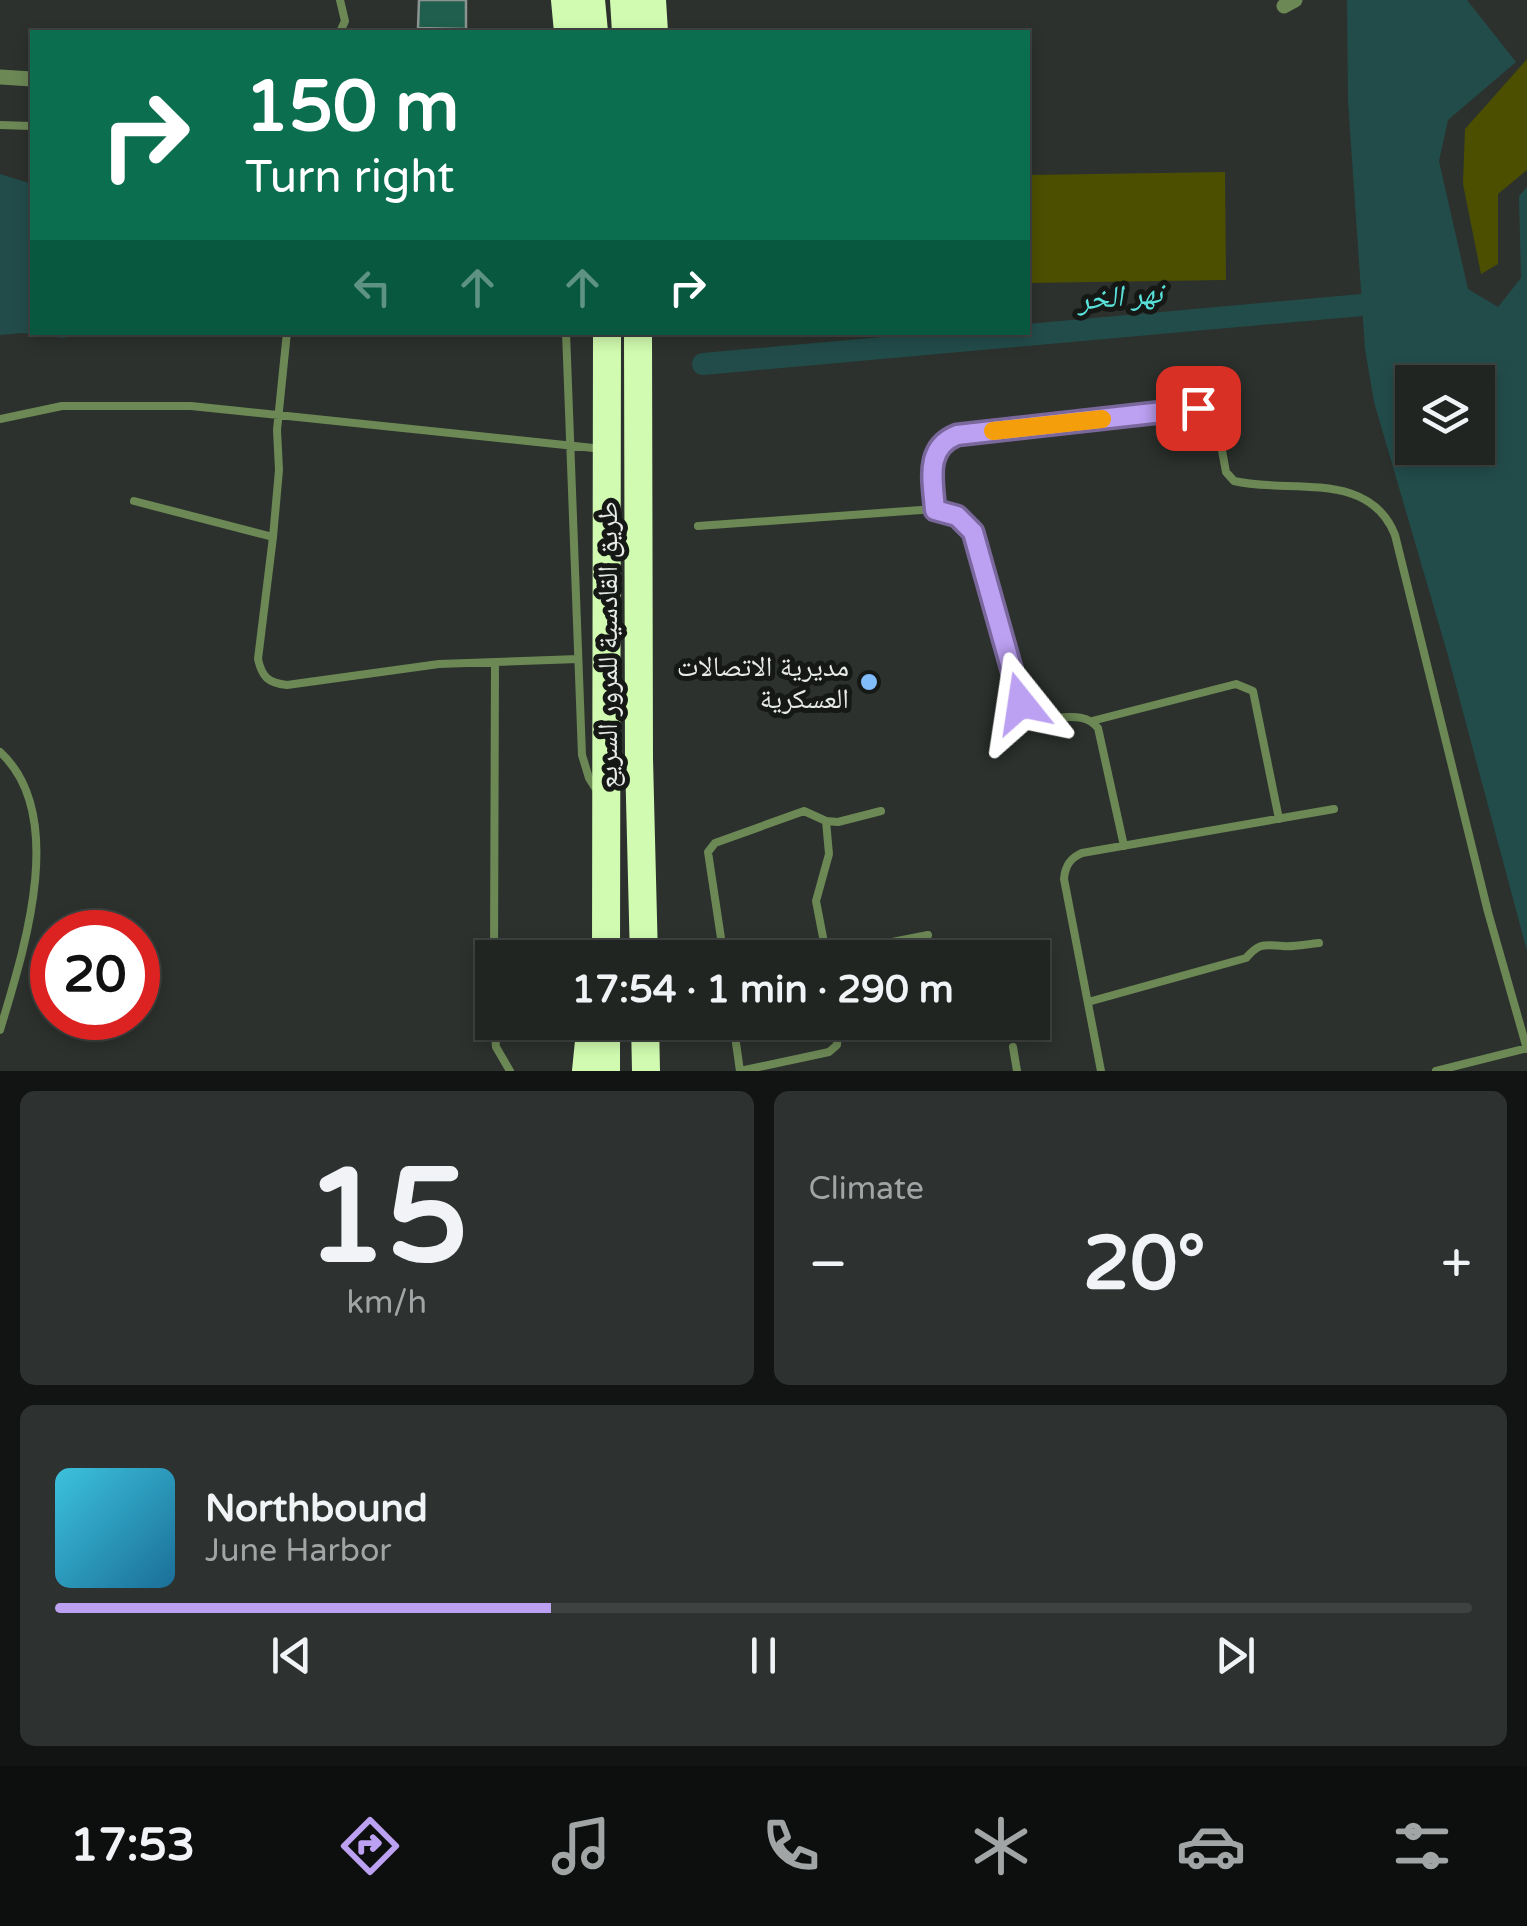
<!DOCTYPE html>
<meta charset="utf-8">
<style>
:root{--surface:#212522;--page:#2d312f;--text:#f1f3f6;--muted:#a2a5a5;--line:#3e4240;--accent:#bca0f2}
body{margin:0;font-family:"Varela Round","Noto Naskh Arabic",sans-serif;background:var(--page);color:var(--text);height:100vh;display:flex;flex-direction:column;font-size:38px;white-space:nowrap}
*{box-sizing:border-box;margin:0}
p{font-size:32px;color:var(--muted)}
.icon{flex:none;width:55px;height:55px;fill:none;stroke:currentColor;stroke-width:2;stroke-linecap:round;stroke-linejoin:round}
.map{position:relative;height:1071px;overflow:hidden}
.side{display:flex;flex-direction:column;gap:20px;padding:20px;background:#121413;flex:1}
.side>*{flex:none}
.hud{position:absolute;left:30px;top:30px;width:1000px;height:305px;border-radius:0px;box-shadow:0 5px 15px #0003,0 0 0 2px var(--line);background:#0b6e4f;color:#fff;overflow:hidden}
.fabs{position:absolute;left:1395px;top:365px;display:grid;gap:20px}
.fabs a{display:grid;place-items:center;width:100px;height:100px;border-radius:0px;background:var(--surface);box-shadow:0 5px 15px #0003,0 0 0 2px var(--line);font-size:50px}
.speed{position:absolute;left:30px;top:910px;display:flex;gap:20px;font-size:50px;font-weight:700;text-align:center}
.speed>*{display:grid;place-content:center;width:130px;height:130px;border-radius:50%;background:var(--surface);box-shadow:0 5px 15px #0003,0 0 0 2px var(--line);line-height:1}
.speed .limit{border:15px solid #d22;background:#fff;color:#111}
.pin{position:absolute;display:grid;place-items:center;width:85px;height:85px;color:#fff;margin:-42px;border-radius:20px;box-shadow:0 5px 15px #0006}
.me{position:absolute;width:110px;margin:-55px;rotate:345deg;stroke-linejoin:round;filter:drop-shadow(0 0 8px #0008)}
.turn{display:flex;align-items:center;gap:35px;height:210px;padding:0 50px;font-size:45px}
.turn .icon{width:130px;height:130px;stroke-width:2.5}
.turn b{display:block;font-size:70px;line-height:85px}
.lanes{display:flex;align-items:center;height:95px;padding:0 50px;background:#0003;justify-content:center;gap:50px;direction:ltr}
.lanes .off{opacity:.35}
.big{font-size:75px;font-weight:700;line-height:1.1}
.side .tile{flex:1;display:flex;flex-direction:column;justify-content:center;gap:15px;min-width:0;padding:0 35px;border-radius:15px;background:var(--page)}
.side .dial{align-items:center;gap:0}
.dial b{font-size:130px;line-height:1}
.song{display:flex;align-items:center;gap:30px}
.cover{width:120px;height:120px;border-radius:15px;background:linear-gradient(135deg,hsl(190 70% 55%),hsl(200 70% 35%))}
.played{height:10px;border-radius:5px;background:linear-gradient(90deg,var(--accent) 35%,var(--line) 35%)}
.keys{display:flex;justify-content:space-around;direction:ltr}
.heat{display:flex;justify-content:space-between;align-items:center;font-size:55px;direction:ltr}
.side .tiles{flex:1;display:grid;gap:20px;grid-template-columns:1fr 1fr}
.tile:last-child{grid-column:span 2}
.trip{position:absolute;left:475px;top:940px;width:575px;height:100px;border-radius:0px;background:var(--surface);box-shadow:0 5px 15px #0003,0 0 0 2px var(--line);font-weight:700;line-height:100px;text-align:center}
.tabs{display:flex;height:160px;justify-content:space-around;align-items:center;background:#0d0f0e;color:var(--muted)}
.tabs .icon{width:70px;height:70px}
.tabs .selected{color:var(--accent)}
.tabs b{font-size:45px;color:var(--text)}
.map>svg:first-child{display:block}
.green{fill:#4c4f00}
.water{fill:#224c4a;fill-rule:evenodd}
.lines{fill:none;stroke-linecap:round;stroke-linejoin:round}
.river{stroke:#224c4a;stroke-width:22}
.building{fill:#205f4d;stroke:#8c9491;stroke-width:2.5}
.service{stroke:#6c8855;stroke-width:8}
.minor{stroke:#6c8855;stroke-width:15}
.motorway{stroke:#d1fbb0;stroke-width:28}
.route-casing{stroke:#7a689d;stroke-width:25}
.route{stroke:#bca0f2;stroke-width:18}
.slow{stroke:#f59e0b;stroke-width:18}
.poi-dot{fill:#80bdfa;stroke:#161816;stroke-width:4}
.labels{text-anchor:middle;stroke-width:10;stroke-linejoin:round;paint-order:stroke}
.street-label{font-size:28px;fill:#e7ebe8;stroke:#161816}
.poi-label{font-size:28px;fill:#e7ebe8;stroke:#161816;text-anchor:end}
.water-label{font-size:30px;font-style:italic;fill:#59e2db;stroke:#161816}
</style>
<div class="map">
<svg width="1527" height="1071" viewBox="0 0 1527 1071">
<rect width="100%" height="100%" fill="#2c312d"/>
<path class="green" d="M1527 59V170L1498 194V264L1481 274 1463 184 1465 129Z
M1225 172 1226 280 1028 283V175Z"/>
<path class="water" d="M1347 0H1467L1516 62 1448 120 1439 161 1468 289 1498 307 1521 278 1519 196 1527 187V951L1447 652 1374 402 1365 349 1348 101ZM1412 382H1478V448H1412Z
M0 174 32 184V332L94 333 63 338 22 333 0 335Z"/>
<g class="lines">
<path class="river" d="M703 364 1362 305"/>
</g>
<path class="building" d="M419 0H466V29L418 28Z"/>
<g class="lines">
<path class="service" d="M340 0 345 21 340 32
M0 125 32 126
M287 332 277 430 279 470 273 537 258 659C262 677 268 683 287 685L439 664 578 659
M566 332 582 755 589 778 596 789
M0 419 62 406H191L603 449
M134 501 273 537
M935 509C933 483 926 455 950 438L1198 408 1216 418 1226 472 1234 481C1289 494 1369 469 1395 535L1488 912 1527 1049
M698 526 935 509C957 513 969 522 978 542L1021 703C1045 733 1077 703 1098 728L1124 846
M1092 721 1236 684 1253 691 1279 819
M0 752C69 815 23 953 0 1030
M826 821 829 854 816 901 827 958
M826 955 928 935
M494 958 495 662
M724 958 708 852 715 843 804 811 826 821 838 822 881 811
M1088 1002 1246 958C1260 942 1264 945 1283 946 1294 947 1307 944 1319 943
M494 1022 496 1047 510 1071
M733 1022 740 1071
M1013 1047 1017 1071
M740 1071 829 1052 837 1045 839 1022
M1101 1071 1064 879C1065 866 1070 858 1082 853L1334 809
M1436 1071 1527 1048"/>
<path class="minor" d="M1284 6 1295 0
M0 77 32 79"/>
<path class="motorway" d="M565 0 568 32
M591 0 594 32
M624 0 626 32
M652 0 654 32
M638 332 639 759 644 958
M606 958 607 332
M645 1022 646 1071
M606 1024V1071
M586 1071 591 1022"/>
</g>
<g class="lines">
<g class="route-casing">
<path id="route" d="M1021 703 973 532 957 516 935 510C933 481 924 448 957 435L1198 408"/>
</g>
<use href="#route" class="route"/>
<path class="slow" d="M993 431 1102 419"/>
</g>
<circle class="poi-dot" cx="869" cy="682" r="10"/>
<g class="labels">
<g class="street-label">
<text transform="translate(607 645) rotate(-90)" y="10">طريق القادسية للمرور السريع</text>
</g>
<g class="poi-label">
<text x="849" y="676">مديرية الاتصالات<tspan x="849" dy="32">العسكرية</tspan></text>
</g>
<g class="water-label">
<text transform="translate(1120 296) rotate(-5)" y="10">نهر الخر</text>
</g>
</g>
</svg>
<div class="fabs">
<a><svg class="icon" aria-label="layers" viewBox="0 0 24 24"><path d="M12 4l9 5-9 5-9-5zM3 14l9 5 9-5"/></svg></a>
</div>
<div class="speed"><div class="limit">20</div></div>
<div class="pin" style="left:1198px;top:408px;background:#d93025"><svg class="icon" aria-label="arrive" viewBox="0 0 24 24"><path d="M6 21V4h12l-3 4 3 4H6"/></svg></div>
<svg class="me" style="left:1021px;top:703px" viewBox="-20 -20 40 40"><path d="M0-17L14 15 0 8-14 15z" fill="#bca0f2" stroke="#fff" stroke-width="4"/></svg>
<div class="trip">17:54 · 1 min · 290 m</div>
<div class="hud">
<div class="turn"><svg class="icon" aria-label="right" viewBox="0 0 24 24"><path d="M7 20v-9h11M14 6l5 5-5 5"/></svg><div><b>150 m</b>Turn right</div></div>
<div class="lanes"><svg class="icon off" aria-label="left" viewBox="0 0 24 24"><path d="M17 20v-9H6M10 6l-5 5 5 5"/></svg><svg class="icon off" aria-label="ahead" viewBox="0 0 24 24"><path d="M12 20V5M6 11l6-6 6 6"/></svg><svg class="icon off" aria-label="ahead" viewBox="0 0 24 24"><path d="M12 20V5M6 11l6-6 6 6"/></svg><svg class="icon" aria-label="right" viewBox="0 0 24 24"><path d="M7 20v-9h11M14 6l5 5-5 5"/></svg></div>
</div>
</div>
<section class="side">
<div class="tiles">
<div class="tile dial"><b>15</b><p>km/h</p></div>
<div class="tile"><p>Climate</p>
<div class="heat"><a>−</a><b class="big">20°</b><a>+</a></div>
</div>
<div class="tile">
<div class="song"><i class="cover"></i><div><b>Northbound</b><p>June Harbor</p></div></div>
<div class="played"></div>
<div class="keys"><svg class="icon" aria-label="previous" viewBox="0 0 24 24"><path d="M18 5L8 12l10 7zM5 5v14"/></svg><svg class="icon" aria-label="pause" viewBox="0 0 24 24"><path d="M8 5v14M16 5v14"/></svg><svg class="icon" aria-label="next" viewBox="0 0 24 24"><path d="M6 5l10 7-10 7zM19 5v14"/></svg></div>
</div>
</div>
</section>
<nav class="tabs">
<b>17:53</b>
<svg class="icon selected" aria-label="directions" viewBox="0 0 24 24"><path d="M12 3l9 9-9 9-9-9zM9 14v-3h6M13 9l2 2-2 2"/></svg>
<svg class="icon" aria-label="music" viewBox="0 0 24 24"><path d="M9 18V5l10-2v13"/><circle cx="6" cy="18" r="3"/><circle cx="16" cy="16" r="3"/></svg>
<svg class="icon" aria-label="phone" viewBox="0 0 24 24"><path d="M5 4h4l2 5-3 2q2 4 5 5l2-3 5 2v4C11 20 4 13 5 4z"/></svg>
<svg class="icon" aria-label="climate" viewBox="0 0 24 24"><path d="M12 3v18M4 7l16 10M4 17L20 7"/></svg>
<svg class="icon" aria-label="car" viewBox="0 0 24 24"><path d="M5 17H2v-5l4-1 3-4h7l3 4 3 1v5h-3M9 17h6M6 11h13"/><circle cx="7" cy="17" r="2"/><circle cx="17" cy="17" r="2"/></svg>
<svg class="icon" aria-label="filters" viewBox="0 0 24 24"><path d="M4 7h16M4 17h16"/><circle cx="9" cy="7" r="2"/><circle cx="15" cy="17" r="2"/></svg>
</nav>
